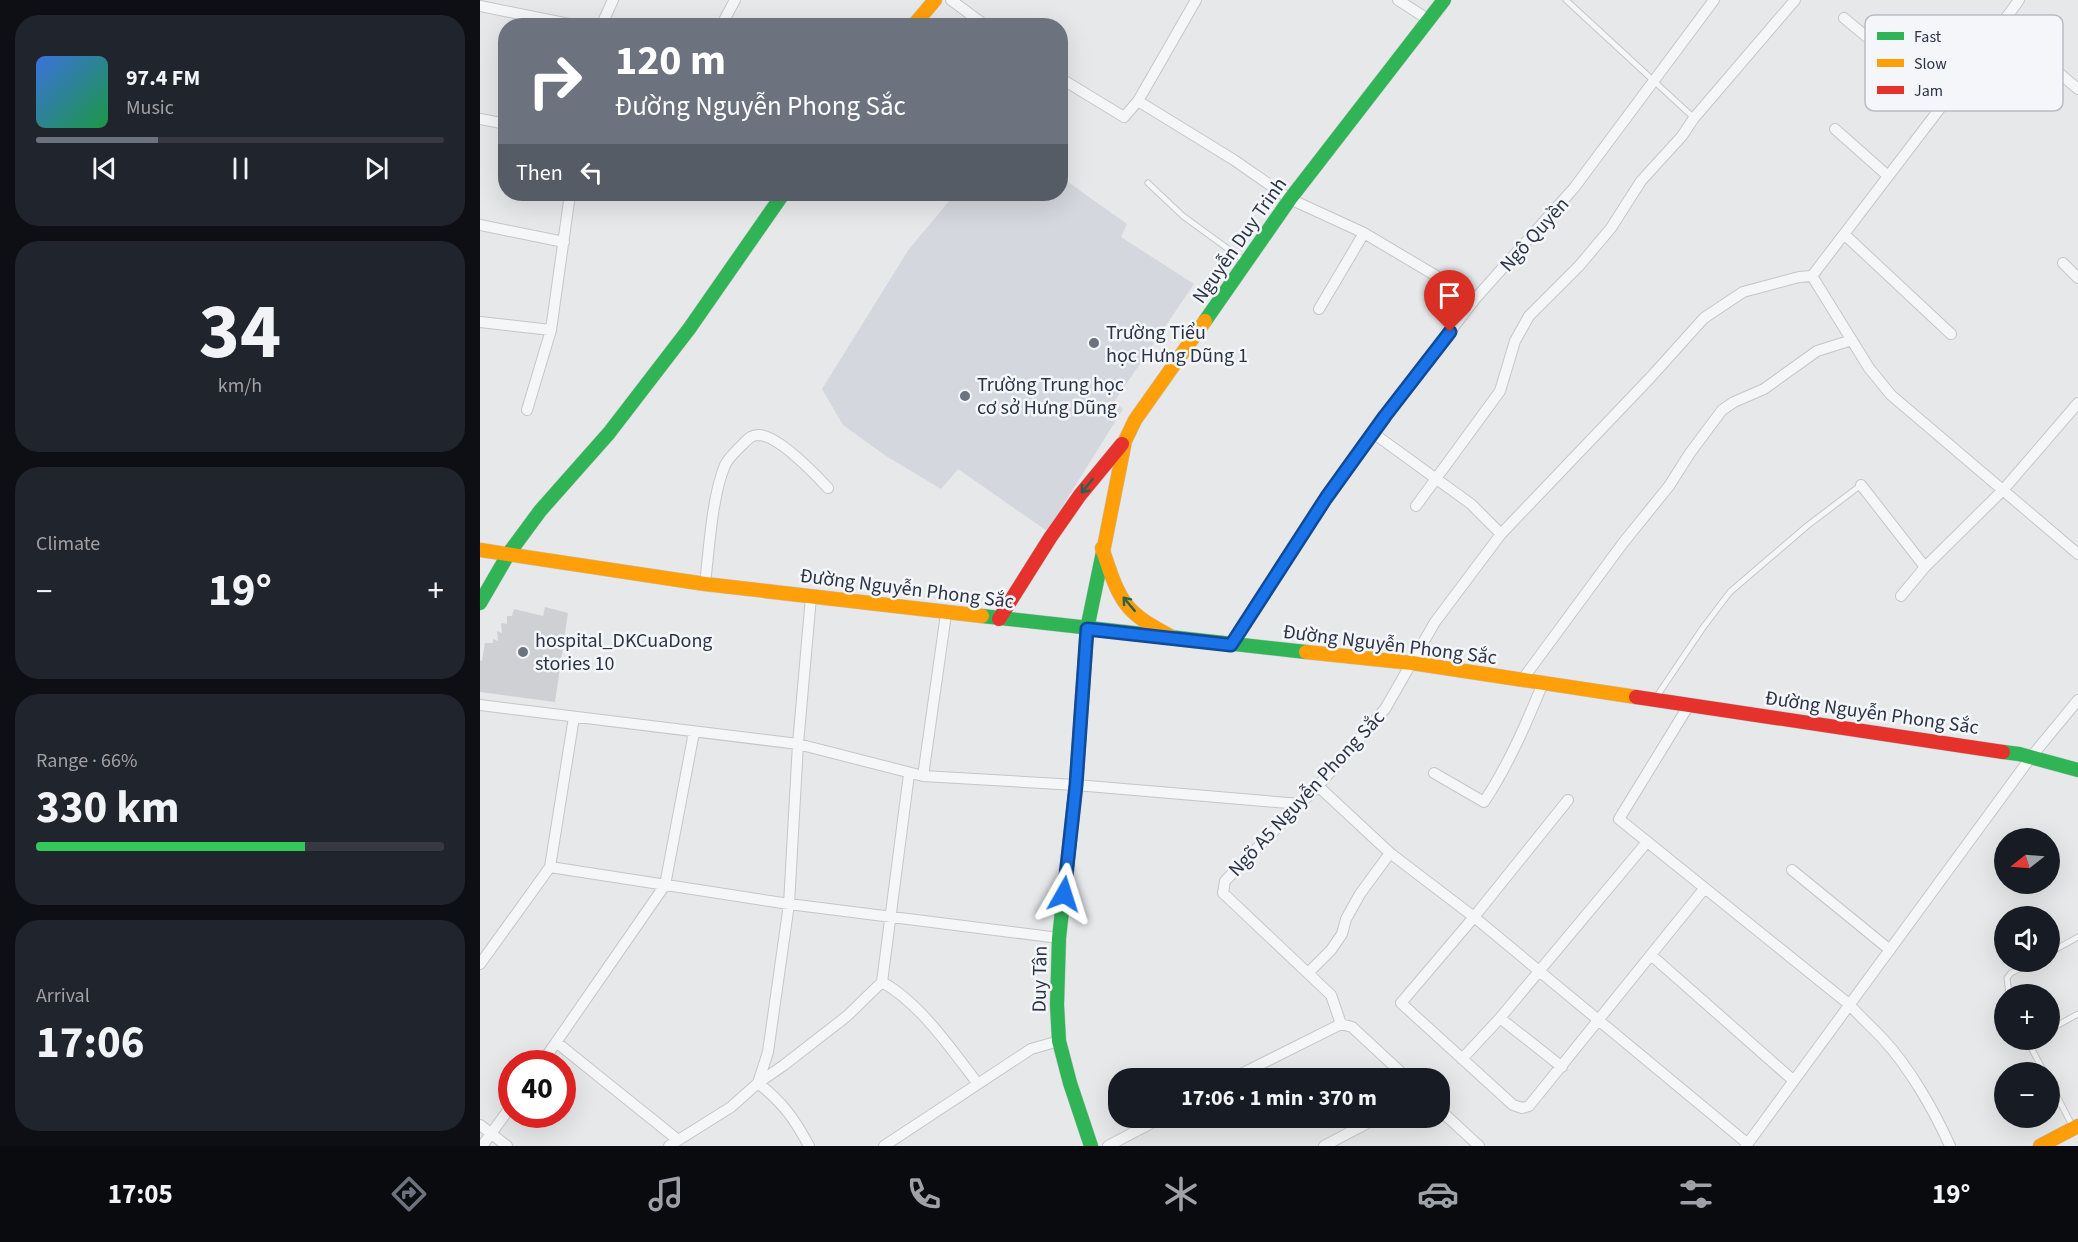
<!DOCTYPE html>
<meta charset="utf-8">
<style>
:root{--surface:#171b24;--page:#20242c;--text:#f1f3f6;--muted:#9ea1a6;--line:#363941;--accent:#6c737f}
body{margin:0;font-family:"Source Sans 3",sans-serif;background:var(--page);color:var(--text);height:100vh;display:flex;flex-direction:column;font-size:22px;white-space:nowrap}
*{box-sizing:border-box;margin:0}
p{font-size:20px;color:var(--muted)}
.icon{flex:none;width:33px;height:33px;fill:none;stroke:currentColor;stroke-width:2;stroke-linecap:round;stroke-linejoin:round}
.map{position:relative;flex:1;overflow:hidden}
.panel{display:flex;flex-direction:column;gap:15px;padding:15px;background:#0d0f14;width:480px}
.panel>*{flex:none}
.top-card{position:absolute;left:18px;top:18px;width:570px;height:183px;border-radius:24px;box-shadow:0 6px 24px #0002;background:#6c737f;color:#fff;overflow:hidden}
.needle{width:39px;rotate:253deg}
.tools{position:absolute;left:1514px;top:828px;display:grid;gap:12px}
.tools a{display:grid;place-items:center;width:66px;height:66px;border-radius:50%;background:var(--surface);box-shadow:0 6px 24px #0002;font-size:30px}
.speed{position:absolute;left:18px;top:1050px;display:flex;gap:12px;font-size:30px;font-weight:700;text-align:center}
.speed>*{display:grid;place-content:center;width:78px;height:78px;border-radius:50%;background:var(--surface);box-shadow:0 6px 24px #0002;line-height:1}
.speed .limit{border:9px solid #d22;background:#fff;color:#111}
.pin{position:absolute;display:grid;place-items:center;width:51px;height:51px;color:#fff;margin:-62px -26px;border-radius:50% 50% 50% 0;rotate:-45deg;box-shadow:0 0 6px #0007}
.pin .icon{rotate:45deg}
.me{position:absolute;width:66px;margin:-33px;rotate:6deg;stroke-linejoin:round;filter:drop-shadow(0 0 4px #0008)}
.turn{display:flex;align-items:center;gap:21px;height:126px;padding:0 18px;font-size:27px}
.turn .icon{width:78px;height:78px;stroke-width:2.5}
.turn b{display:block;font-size:42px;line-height:51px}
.then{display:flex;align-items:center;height:57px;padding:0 18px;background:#0003;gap:12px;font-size:22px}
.big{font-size:45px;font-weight:700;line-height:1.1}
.panel .tile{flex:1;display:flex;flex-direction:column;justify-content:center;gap:9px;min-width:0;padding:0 21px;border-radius:24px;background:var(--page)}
.panel .dial{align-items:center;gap:0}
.dial b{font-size:78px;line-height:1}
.song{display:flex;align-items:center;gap:18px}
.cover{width:72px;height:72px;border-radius:9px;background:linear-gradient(135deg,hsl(220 70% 55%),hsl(140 70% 35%))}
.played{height:6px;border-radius:3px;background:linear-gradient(90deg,var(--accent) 30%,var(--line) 30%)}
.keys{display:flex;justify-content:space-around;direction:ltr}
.heat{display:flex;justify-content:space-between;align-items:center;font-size:33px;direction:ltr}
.charge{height:9px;border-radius:4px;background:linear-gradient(90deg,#34c759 66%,var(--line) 0)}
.trip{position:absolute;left:628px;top:1068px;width:342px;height:60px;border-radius:24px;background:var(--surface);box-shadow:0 6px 24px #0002;font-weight:700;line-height:60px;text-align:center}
.tabs{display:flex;height:96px;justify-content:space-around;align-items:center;background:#090b0e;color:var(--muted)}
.tabs .icon{width:42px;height:42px}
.tabs .on{color:var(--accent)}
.tabs b{font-size:27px;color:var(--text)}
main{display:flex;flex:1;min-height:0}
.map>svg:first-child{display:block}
.built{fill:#d4d7dd}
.building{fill:#ced0d3}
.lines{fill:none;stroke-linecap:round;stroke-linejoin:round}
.lane-casing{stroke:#c4c6c8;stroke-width:7}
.street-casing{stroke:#c4c6c8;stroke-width:12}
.fast-casing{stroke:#c4c6c8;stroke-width:15}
.slow-casing{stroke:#c4c6c8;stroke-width:15}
.jam-casing{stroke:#c4c6c8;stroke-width:15}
.lane{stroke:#f5f6f7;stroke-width:5}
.street{stroke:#f5f6f7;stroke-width:10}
.fast{stroke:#30b455;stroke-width:14}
.slow{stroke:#ff9f0a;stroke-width:14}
.jam{stroke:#e5322d;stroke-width:14}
.oneway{stroke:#2d614b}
.route-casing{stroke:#114b97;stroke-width:15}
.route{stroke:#1a73e8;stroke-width:10}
.poi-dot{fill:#6c737f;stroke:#f4f6f9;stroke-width:2}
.labels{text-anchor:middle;stroke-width:5;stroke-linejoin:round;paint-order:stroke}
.street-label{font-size:20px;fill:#2b3445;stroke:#f4f6f9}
.poi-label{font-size:20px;fill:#2b3445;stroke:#f4f6f9;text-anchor:start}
.key{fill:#f4f6f9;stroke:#b8bcc3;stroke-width:1.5}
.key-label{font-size:16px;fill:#2b3445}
</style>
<main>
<section class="panel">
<div class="tile">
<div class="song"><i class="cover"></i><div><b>97.4 FM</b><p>Music</p></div></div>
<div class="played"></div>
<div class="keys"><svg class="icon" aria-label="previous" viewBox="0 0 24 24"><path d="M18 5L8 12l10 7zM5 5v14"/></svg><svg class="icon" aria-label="pause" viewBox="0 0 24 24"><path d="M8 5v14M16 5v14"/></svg><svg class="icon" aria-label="next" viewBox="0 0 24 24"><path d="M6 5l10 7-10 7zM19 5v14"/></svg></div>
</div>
<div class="tile dial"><b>34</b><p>km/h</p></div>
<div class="tile"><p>Climate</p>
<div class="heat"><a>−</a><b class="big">19°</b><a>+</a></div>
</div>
<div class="tile"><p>Range · 66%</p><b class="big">330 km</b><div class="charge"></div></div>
<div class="tile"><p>Arrival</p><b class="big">17:06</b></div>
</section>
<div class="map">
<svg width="1598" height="1146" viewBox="0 0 1598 1146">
<rect width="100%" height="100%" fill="#e6e8ea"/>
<path class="built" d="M581 177 647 224 641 237 714 284 634 402 643 409 567 531 478 469 461 489 406 456 363 425 342 389 429 249 475 194H580Z"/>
<path class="building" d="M65 607 88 613 75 702 0 692V660L2 661 5 643H13V639L18 641 17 631 22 633 21 623 27 624V616H32L34 609 63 616Z"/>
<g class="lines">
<g class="lane-casing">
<path id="lane" d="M1086 0 1214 118
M668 183 703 216 766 262
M1177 696 1222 629 1250 592 1327 526 1381 485
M1569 953 1598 937
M1529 994 1527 978 1531 973 1552 962
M1569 1030 1598 1014
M1547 1040 1564 1072
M1569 1081 1593 1127"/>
</g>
<g class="street-casing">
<path id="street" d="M471 0 506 26
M918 0 949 20
M0 6 99 26
M1364 18 1406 53 1409 61 1461 107
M1521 24 1598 89
M121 26 133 0
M241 26 255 0
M580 78 644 117 658 101 716 0
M658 101 754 160 810 199 884 233 995 299
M0 119 26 124
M1355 129 1408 176
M0 225 84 242
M1364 234 1471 334
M1583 263 1598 278
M1332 276 1389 368 1411 395 1598 554
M839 309 884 233
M0 322 71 330
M47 410 71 330 90 194
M893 433 991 504 1021 534
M1381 485 1445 567
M936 506 1020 391 1035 341 1049 316 1099 266 1131 228 1161 181 1202 136 1214 118 1315 0
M225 584C229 550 232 496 245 465 249 457 257 450 263 444 268 439 271 435 279 435 299 436 334 473 348 488
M1421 596 1445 567 1524 489 1598 403
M751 645 846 498 905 416 995 299 1094 188 1234 0
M1042 680 1143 543 1189 486 1210 453 1242 410 1254 402 1284 389 1337 351 1372 340
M0 705 318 744 443 776 596 785 820 804
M1209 705 1139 819 1370 1005C1380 1017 1392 1027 1403 1039 1429 1067 1454 1110 1470 1146
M954 773 1004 802C1029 764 1046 724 1063 683
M443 776 466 614
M838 786 910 853 994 917 1268 1144
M1088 800 994 917 921 1003 1033 1105 1042 1108 1049 1106 1224 889
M70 867 309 904 579 938
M1312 870 1410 950
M1171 955 1314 1081
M0 964 70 867 94 717
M828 973 851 950 862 934 866 919 880 894 910 853
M402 982C440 1003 472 1050 498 1084
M1020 1018 1082 1067
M861 1024 851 995 743 893 745 881 838 786 905 709 955 622 1021 534 1170 378 1224 318 1263 292 1319 277 1332 276 1461 107 1539 0
M76 1042 198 1140
M982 1059 1020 1018 1167 842
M61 1064 185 885 214 732
M753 1078 861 1024 872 1027 927 1078
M960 1110 999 1146
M0 1125 27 1146
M2 1146 32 1105
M189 1146 251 1107 278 1083 288 1052 309 904 318 744 331 597
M329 1146C314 1118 303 1103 278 1083L304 1065 367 1016 402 982 429 774
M404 1146 551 1049 579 1041
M628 1146 681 1118
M844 1146 897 1118
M1266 1146 1551 757 1598 700"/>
</g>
<g class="fast-casing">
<path id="fast" d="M725 321 810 199 964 0
M0 603 29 553 60 511 129 433 209 329 303 194
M502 616 826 652
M1523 752 1539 754 1598 770
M611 1146 590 1083 579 1041 577 1005 579 938 596 785 607 629 623 552"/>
</g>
<g class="slow-casing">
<path id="slow" d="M433 26 455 0
M622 548C629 567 634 588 646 604 657 619 676 628 692 637
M0 550 225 584 502 616
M623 552 645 441 655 420 725 321
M826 652 932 663 1156 697
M1560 1146 1598 1126"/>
</g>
<g class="jam-casing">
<path id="jam" d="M519 619 570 538 600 495 642 444
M1156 697 1523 752"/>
</g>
<use href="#lane" class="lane"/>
<use href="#street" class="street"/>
<use href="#fast" class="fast"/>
<use href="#slow" class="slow"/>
<use href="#jam" class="jam"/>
</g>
<defs><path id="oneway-shaft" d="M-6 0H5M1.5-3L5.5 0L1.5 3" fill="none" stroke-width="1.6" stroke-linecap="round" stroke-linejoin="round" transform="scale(1.5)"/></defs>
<g class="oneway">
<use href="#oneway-shaft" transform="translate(607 486) rotate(129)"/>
<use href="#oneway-shaft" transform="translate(649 604) rotate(-130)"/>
</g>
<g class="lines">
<g class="route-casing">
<path id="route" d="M584 894 596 785 607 629 751 645 846 498 905 416 970 332"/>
</g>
<use href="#route" class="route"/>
</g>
<g class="poi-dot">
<circle cx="614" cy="343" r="6"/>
<circle cx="485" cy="396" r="6"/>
<circle cx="43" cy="652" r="6"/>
</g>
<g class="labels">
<g class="street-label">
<text transform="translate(1054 234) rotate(-48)" y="7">Ngô Quyền</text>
<text transform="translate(759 240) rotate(-55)" y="7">Nguyễn Duy Trinh</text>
<text transform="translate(427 588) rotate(7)" y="7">Đường Nguyễn Phong Sắc</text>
<text transform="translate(910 644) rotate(7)" y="7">Đường Nguyễn Phong Sắc</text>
<text transform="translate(1392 712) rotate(8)" y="7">Đường Nguyễn Phong Sắc</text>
<text transform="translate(826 793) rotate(-47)" y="7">Ngõ A5 Nguyễn Phong Sắc</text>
<text transform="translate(559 979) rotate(-89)" y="7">Duy Tân</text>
</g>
<g class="poi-label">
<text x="626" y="339">Trường Tiểu<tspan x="626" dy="23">học Hưng Dũng 1</tspan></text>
<text x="497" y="391">Trường Trung học<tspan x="497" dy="23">cơ sở Hưng Dũng</tspan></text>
<text x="55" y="647">hospital_DKCuaDong<tspan x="55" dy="23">stories 10</tspan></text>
</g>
</g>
<rect x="1385" y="15" width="198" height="96" rx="9" class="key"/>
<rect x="1397" y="32" width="27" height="8" fill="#30b455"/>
<rect x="1397" y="59" width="27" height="8" fill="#ff9f0a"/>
<rect x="1397" y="86" width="27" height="8" fill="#e5322d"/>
<g class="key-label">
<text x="1434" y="42">Fast</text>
<text x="1434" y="69">Slow</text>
<text x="1434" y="96">Jam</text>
</g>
</svg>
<div class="tools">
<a><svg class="needle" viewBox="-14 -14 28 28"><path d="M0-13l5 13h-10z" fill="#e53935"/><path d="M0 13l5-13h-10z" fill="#9ea1a6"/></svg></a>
<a><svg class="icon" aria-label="sound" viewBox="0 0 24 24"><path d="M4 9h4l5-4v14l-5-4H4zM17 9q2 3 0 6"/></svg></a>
<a>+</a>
<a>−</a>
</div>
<div class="speed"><div class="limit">40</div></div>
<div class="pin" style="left:970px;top:332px;background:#d93025"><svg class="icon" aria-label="arrive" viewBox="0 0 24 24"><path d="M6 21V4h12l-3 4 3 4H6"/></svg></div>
<svg class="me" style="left:584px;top:894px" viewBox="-20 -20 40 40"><path d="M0-17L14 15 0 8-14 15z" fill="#1a73e8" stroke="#fff" stroke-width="4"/></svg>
<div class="trip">17:06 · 1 min · 370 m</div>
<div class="top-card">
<div class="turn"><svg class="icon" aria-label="right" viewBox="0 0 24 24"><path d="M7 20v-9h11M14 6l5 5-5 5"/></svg><div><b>120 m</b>Đường Nguyễn Phong Sắc</div></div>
<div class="then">Then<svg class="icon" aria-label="left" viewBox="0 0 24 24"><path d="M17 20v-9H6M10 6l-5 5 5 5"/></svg></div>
</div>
</div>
</main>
<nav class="tabs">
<b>17:05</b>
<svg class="icon on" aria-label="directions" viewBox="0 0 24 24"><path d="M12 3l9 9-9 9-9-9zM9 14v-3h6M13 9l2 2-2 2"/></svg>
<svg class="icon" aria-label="music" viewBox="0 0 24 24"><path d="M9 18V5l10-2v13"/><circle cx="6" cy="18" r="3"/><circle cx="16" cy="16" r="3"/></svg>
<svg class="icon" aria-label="phone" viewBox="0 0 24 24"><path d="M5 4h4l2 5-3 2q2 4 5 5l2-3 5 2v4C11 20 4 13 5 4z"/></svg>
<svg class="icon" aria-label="climate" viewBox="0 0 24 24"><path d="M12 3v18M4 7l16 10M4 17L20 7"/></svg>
<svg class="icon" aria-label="car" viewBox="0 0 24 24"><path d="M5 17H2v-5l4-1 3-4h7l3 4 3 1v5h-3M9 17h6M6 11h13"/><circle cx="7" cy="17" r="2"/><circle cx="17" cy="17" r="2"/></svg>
<svg class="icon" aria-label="filters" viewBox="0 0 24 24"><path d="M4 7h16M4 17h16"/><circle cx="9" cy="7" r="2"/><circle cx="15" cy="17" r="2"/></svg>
<b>19°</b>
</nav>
